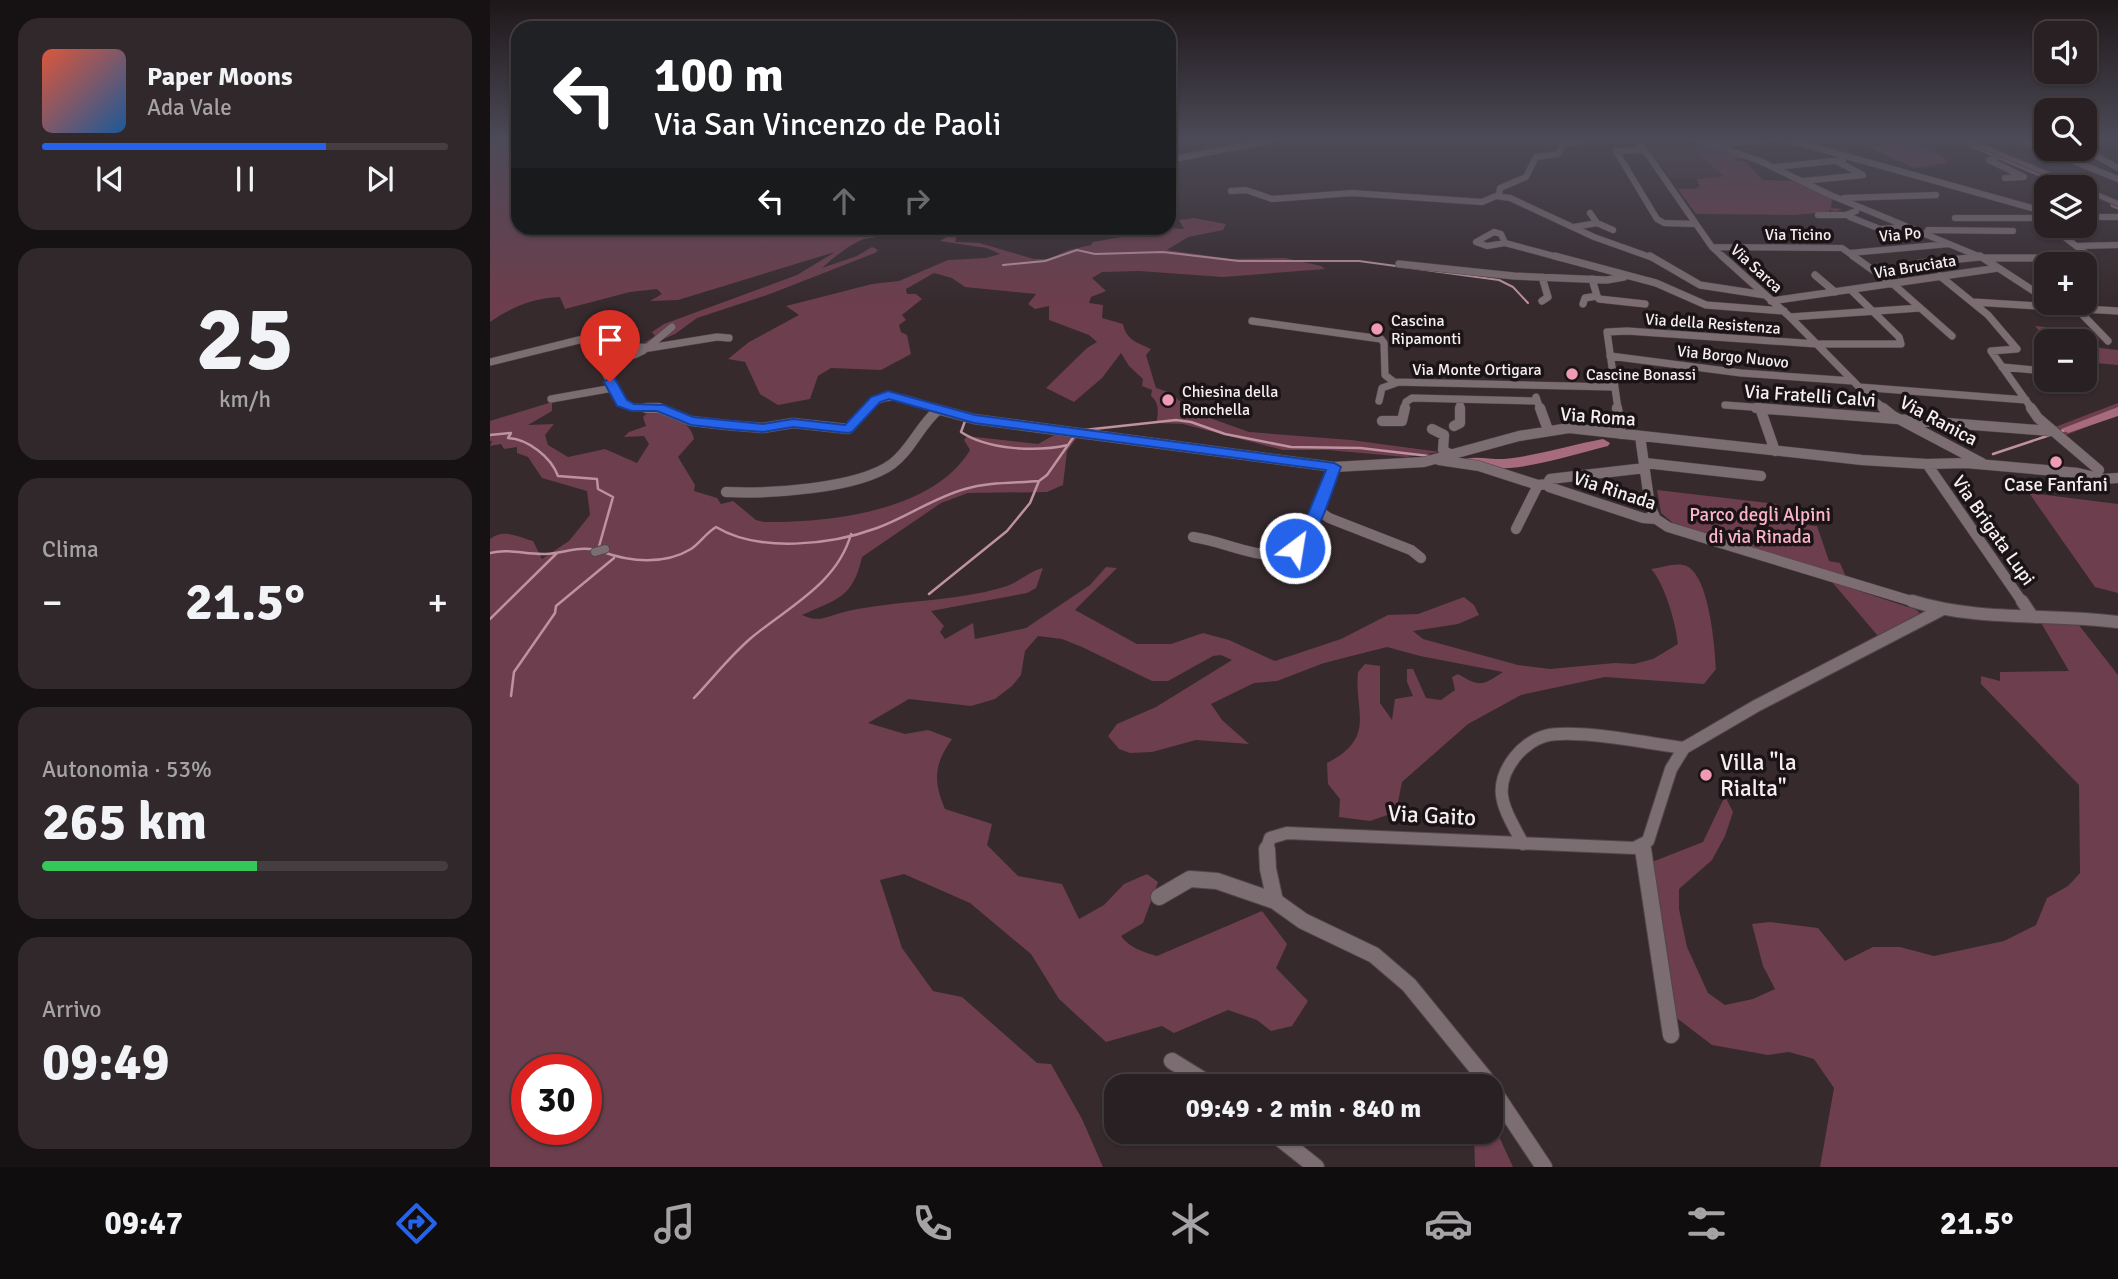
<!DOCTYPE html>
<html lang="it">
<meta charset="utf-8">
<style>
:root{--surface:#282022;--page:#30282a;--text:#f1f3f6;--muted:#a5a3a5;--line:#443e40;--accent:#2563eb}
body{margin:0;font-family:Signika,sans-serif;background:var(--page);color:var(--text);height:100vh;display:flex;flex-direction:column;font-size:26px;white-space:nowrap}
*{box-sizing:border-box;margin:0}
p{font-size:23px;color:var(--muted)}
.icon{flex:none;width:38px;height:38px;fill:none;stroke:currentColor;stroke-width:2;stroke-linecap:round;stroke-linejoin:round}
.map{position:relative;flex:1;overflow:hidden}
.details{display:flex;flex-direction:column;gap:18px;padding:18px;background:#161213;width:490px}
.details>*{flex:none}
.hud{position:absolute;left:21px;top:21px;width:665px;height:214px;border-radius:21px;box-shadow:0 2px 5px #0004,0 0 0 2px var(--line);background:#202124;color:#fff;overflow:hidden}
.buttons{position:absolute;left:1544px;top:21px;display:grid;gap:14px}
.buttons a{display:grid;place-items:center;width:63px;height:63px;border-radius:14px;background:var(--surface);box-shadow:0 2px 5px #0004,0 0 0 2px var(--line);font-size:35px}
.speed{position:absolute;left:21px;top:1054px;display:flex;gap:14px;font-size:35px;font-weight:700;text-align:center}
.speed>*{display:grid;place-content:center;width:91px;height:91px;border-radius:50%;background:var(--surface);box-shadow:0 2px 5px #0004,0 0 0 2px var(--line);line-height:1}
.speed .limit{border:10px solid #d22;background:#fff;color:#111}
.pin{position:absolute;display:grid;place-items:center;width:60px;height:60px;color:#fff;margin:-72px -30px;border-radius:50% 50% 50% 0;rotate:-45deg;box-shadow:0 0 7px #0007}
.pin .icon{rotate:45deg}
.me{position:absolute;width:77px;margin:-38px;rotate:31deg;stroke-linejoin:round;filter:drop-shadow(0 0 5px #0008)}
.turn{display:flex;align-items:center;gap:24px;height:147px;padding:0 28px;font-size:32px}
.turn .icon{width:91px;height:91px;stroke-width:2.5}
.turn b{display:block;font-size:49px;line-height:60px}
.lanes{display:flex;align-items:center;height:66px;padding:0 28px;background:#0003;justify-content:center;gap:35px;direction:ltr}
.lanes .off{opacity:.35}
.big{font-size:52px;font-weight:800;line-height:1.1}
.details .widget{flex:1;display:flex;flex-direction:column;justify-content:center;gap:10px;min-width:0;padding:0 24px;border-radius:21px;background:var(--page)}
.details .dial{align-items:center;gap:0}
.dial b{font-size:91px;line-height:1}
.song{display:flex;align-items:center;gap:21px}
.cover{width:84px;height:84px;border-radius:10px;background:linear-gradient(135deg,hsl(10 70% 55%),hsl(210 70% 35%))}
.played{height:7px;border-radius:4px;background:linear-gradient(90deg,var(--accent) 70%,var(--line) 70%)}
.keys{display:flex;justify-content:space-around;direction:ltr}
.heat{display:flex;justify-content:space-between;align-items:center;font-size:38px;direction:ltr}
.charge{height:10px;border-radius:5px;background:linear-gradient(90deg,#34c759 53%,var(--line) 0)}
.trip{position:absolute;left:614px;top:1074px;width:399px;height:70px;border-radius:21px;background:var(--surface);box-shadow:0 2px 5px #0004,0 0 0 2px var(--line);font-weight:800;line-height:70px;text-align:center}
.tab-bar{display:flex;height:112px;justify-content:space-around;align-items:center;background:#100d0e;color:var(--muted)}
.tab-bar .icon{width:49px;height:49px}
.tab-bar .active{color:var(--accent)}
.tab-bar b{font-size:32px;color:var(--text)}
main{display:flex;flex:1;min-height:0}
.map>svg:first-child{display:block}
.built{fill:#453238}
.green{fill:#6d3e4d;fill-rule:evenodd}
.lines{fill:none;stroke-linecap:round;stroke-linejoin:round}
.stream-far1{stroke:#be92a0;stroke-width:2}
.stream{stroke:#be92a0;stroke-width:2.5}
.canal{stroke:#a66b7d;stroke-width:5}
.river{fill:#a66b7d;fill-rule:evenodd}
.pedestrian-casing{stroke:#51474a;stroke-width:10}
.minor-far4-casing{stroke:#51474a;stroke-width:7}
.minor-far3-casing{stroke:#51474a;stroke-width:8}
.minor-far2-casing{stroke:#51474a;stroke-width:11}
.minor-far1-casing{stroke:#51474a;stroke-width:14}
.minor-casing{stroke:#51474a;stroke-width:18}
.tertiary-casing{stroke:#51474a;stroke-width:2}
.pedestrian{stroke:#7b6d71;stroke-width:8}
.minor-far4{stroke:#7b6d71;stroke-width:6}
.minor-far3{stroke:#7b6d71;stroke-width:7}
.minor-far2{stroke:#7b6d71;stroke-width:10}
.minor-far1{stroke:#7b6d71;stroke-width:12}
.minor{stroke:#7b6d71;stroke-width:16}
.tertiary{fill:#7b6d71;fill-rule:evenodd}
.route{fill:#2563eb;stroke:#184099;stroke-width:2}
.poi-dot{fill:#f09ab5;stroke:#1a1416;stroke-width:2.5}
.labels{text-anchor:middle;stroke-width:7;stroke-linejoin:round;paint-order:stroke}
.far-street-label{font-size:16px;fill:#f6eef0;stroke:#1a1416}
.far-poi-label{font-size:16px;fill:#f6eef0;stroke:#1a1416;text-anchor:start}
.street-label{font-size:19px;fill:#f6eef0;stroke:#1a1416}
.poi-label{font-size:19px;fill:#f6eef0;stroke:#1a1416}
.park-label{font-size:19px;fill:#fbb4c9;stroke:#1a1416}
.near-poi-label{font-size:23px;fill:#f6eef0;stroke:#1a1416;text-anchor:start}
.near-street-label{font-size:23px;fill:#f6eef0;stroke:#1a1416}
</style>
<main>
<section class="details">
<div class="widget">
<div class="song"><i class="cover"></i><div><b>Paper Moons</b><p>Ada Vale</p></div></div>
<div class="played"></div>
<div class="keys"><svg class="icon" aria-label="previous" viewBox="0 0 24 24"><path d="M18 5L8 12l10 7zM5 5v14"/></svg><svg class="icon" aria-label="pause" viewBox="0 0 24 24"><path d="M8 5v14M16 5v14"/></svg><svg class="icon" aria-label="next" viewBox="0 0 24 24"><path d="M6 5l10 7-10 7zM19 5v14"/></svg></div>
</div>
<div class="widget dial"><b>25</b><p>km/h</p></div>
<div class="widget"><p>Clima</p>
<div class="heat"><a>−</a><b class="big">21.5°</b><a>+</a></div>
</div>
<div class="widget"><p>Autonomia · 53%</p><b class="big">265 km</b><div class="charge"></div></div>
<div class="widget"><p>Arrivo</p><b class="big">09:49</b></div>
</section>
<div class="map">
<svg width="1628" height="1167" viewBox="0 0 1628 1167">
<rect width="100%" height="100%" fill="#362a2d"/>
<path class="built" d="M1153 139H1197L1217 145 1204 149 1233 175 1219 178H1180Z"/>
<path class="green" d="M0 139H28V228H399L384 238C370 235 343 258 332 268L367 256 382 247 388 250 385 253 280 294 207 318 185 334 167 342 154 343 165 336 162 332 174 324 307 275 345 252 188 300 160 301 172 294 167 289 140 292 75 309 70 297C44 298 21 307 0 322Z
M1419 142C1434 151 1450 149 1458 163L1425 168 1378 147Z
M1219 145 1253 157 1244 160 1256 162 1273 180 1307 181 1342 199 1341 208 1352 209 1345 212 1339 209V212L1304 215 1206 214 1188 189H1204L1210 186 1206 179 1233 176 1203 148Z
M704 218 736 224 733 230 698 237 677 250 742 259 795 258 831 266 835 269 733 277 649 271 612 272 602 278 616 291 601 297 599 303 613 305 612 318 633 324C636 340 648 343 661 349L656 355 666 388 678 392 706 413 759 432 861 440 950 452 916 457 838 450H793L693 424 666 423C669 413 669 402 661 396L662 390 652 386 653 379 639 366 631 353 612 378 584 402 556 388 597 348 607 342 599 335 559 320V306L545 309 538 304 546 294 475 287 462 278 444 273 416 289 417 294H426L432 299 412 315 416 320 409 325 411 332 417 335 421 354 391 370 341 368 328 376 320 399 288 405 270 394 255 362 238 359 259 342 309 315 296 306 382 284 409 281 458 260 496 258 510 254 497 248 450 241 471 228H489L476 230 467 236 465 242 489 243 544 259H558L579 250 601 245 603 242 681 228 694 229 689 220Z
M1545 326 1603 332 1610 340 1604 341 1610 348 1628 350V365L1594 362V341H1558Z
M62 402V411L38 425 64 424 55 435 58 445 78 457 115 449 147 463 159 444 154 436 134 437 139 432 156 426 153 417 162 409C178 413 201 421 204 439L188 457 205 485 204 491 227 498 231 504 243 501 266 520 274 522C339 523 444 511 480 450L474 440 477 436 548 444 568 433 588 436 577 451 573 485 557 492 478 493 451 503 372 557C363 598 347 599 312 615 331 624 338 615 358 611 409 600 464 602 514 587 528 583 539 571 553 568L546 588 537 593 441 611 454 626 450 632 455 639 483 623 485 639 536 628 600 585 616 567 627 568 585 610 647 644H681L713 633 739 640 785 661 851 639 898 615 928 614 974 597 984 605 989 615 968 624 923 631 933 639 1028 665 1060 669 1125 663 1144 664 1163 659 1188 644C1186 624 1175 584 1161 569 1170 568 1184 563 1193 565 1219 569 1225 647 1226 669L1214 684 1115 677 1031 695 978 724 912 782 906 812 880 821 849 817 850 799 838 784 837 763C887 737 864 713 868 672L875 664 890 666V703L902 720 905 699 923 696 917 682V669H923L936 698 951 700 965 690 962 677 968 674C991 688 993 685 1013 672L930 656 897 647 834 663 787 681 764 683 721 704 732 720 759 744 706 740 662 752 640 753 629 749 618 736 627 724 666 707 742 660 731 655 723 656 678 681H662L592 647 572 639 548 636 535 651 531 675 522 686 505 699 481 706 419 699 378 723 415 734 438 730 462 739C444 764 443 781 455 809L502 824 497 845 528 876 572 884 589 919 614 905 634 884 657 874 668 882 653 923 631 936C640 948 653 952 667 956L772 911 797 944 786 968 818 1001 802 1026 781 1031 767 1020 738 1010 684 1033 672 1026 616 1042 569 999 541 954 480 903 414 874 390 880 412 948 443 991 472 997 547 1063 561 1064 592 1119 613 1167H0V539C13 528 29 537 43 541L52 559 79 541 100 515 97 491 52 478 38 457 27 453V447L14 449 11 444 0 446 2 441H0V421ZM37 1069H96V1129H37Z
M1628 403V415L1576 435 1565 427Z
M1167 490 1287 504 1294 523 1327 526 1339 561 1350 563 1356 577 1183 523 1171 513Z
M1539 493 1628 504V593L1605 587Z
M1342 582 1427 610 1430 614 1388 636Z
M1550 621 1588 624 1628 675V1167H1330L1344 1088 1324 1059 1299 1052 1278 1055 1222 1045 1171 1006 1162 862 1213 842 1235 796 1243 812 1235 836 1222 860 1189 889V909L1197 947 1218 993 1235 1005 1263 999 1285 989 1273 966 1262 924 1280 922 1328 928 1355 961 1383 947H1410L1444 956 1514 941 1546 925 1557 898 1578 886 1590 873 1589 785 1491 684V676L1510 681V672L1579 671Z
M1001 1119 1023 1167H985L984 1132H1001Z"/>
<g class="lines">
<path class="stream-far1" d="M513 265 555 261 587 250 605 254 673 252 749 261H869L1009 280 1023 287 1038 303"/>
<path class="stream" d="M475 421 471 432C498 450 547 452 578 445
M594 430 686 420 701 422 735 434 801 447 870 448 939 456
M1569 432 1578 429
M0 435 21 433 18 438C38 439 61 457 68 476L107 479 108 489 123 497 108 550
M1503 454 1560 435
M113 552C140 562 175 565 201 549 210 543 216 533 226 527 269 553 341 545 387 528 417 517 443 498 475 489 498 482 525 483 549 481L557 475 585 435
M0 553C19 548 36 555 56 554 73 553 89 546 106 550
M439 594 517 531 540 503 549 481
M0 619 67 553
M21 696 24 672 65 613 66 606 124 558
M204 698C223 678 240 656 261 638 298 607 347 584 361 534"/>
<path class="canal" d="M1482 145 1568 182
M1623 205 1628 207"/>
<path class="river" d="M1628 407V416L1578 433 1571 429Z
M1113 439 1120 443 1118 446C1073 457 1019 477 973 465L970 462C980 454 1001 460 1014 459 1047 456 1080 445 1113 439Z"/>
<g class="pedestrian-casing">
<path id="pedestrian" d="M105 552 115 549"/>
</g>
<g class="minor-far4-casing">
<path id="minor-far4" d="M1147 139 1222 247 1234 258
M1203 139 1228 145 1282 139
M1295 139 1556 212
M1529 139 1628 179
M1594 140 1628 139
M1222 144 1270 161 1338 194 1493 258
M1594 149 1628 168
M1154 150 1126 151 1167 219 1174 223 1206 224
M1505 159 1499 160 1534 177 1515 178
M679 160 788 139
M1285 167 1353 160
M1313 181 1373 175 1346 161
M741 191 756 190 782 199 862 193 992 202 1006 196 1020 198 1104 237 1163 258
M1009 196 1010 188 1036 177 1046 157 1068 154 1074 144 1097 139
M1354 198 1446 195
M1328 215H1356L1366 211
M1360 217 1390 229 1415 227
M1594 217H1628
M1465 218H1550
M1107 223 1123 230
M1560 226 1602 258
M1084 227 1107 223 1100 213
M1438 230 1523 231
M1004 232 1011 234 1015 243 997 246 986 242Z
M1015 243 1071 258
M1586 246 1628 245
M1222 247 1352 248 1366 258
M1360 253 1459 244
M1480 258 1489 257"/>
</g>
<g class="minor-far3-casing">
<path id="minor-far3" d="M1065 256 1166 283 1216 305 1294 311
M1160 256 1210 285 1275 295
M1232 256 1300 317 1374 392 1395 409
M1363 256 1401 283
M1490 256 1556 299
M1600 256 1602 258
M1495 258H1602
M1430 263 1489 257
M909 264 1024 276 1117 280 1134 277
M1325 275 1345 292
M1450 276 1498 315 1527 349 1501 351 1542 409
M1052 277 1058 297 1052 301
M1402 283 1462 336
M1107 296 1109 299 1155 304
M1281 301 1508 268
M1483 302 1628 311
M1093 304 1095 298 1107 296 1102 279
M1587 309 1618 341
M1300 317 1430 308
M762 321 891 339 894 343 895 375 904 382 1123 387
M158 347 182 327
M159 348 227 337 239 338
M1120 356 1251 373 1363 381
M0 362 93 339 104 348 158 347C145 359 126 356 112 367L132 403 142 407 172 409
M1512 367 1556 371
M1369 387 1536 400
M1046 397 1050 409
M61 399 123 388
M970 400V409
M889 401 892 388 906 383
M1235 405 1288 409
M376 409C398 386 422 402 449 409
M914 409 916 402 922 398 1047 401
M1128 409 1117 332 1137 331 1327 344H1411L1409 337 1361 290"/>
</g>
<g class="minor-far2-casing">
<path id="minor-far2" d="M156 408H169L201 421 236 425 273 428 303 423 358 429 378 408
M443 408 484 419 844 467 934 462 1029 436 1079 428 1372 460 1437 464 1476 463 1588 473 1613 479 1628 478
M1050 408 1058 430
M1127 408 1131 434
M1266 408 1560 431
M1270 408 1285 451
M1393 408 1403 416 1492 463
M1541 408 1548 418 1609 470
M892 421H912L915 408
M964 426 970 423V408
M942 429 954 435 953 450 961 455
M1150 436 1160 506 1166 519
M949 460 989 466 1048 485 1057 484 1059 487 1153 518 1166 519 1178 527 1428 603
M1155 463 1271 476
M1437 464 1533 603
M1057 484 1060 479 1155 468
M236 492C278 494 368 489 402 464 421 450 430 425 448 410
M826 509 839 518 921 550 931 558
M1026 529 1048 485
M703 537C725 540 745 549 766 553 820 563 826 505 844 467"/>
</g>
<g class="minor-far1-casing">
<path id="minor-far1" d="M1422 601C1490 622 1559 613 1628 622
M1532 601 1542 616
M1033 844C1016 811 999 790 1025 757 1032 748 1044 739 1055 736 1085 728 1161 744 1194 748
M1152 844 1153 851
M776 851 780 838 797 833 1144 848 1158 841 1181 769 1194 748 1266 706 1451 610"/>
</g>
<g class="minor-casing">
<path id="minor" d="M777 849 778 869 785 901 813 921 884 955 919 985 994 1077 1054 1167
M1153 849 1181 1035
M669 897 700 879 727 881 785 901
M682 1061 724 1087
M782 1132 826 1167"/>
</g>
<g class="tertiary-casing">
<path id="tertiary" d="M1470 139H1479L1628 201V206L1594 192V187H1583Z"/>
</g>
<use href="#pedestrian" class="pedestrian"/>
<use href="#minor-far4" class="minor-far4"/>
<use href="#minor-far3" class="minor-far3"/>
<use href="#minor-far2" class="minor-far2"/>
<use href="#minor-far1" class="minor-far1"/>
<use href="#minor" class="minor"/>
<use href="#tertiary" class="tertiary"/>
</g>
<linearGradient id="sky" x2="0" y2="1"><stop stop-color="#1e1719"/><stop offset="0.46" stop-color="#4c4a57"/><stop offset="1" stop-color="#4c4a57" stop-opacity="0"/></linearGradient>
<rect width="1628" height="302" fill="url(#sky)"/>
<path class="route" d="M120 378 125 379 137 400 144 404 174 405 203 417 273 424 303 419 355 425 381 397 398 391 485 415 844 463 851 467C843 487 827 547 805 553L798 548 811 531 836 470 484 423 399 399 390 402 362 432 358 433 303 427 273 432 236 429 201 425 167 411H142L127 406 114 382Z"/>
<g class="poi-dot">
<circle cx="887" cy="329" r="7"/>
<circle cx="1082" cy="374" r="7"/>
<circle cx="678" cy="400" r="7"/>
<circle cx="1566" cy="462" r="7"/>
<circle cx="1216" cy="775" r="7"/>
</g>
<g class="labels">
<g class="far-street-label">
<text x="1308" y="240">Via Ticino</text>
<text transform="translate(1410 234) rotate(-5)" y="6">Via Po</text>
<text transform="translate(1425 266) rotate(-9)" y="6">Via Bruciata</text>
<text transform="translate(1267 268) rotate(42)" y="6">Via Sarca</text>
<text transform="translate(1223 323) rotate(4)" y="6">Via della Resistenza</text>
<text transform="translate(1243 356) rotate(6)" y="6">Via Borgo Nuovo</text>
<text x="987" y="375">Via Monte Ortigara</text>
</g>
<g class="far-poi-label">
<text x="901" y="326">Cascina<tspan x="901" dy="18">Ripamonti</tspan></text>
<text x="1096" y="380">Cascine Bonassi</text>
<text x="692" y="397">Chiesina della<tspan x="692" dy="18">Ronchella</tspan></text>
</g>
<g class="street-label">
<text transform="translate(1320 395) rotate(4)" y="7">Via Fratelli Calvi</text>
<text transform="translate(1108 416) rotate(4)" y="7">Via Roma</text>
<text transform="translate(1449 420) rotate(28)" y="7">Via Ranica</text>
<text transform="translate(1125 490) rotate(18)" y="7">Via Rinada</text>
<text transform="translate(1504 530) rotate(55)" y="7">Via Brigata Lupi</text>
</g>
<g class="poi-label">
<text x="1566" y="491">Case Fanfani</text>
</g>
<g class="park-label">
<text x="1270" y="521">Parco degli Alpini<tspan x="1270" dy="22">di via Rinada</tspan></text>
</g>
<g class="near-poi-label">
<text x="1230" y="770">Villa "la<tspan x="1230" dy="26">Rialta"</tspan></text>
</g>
<g class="near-street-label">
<text transform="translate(942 815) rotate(3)" y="8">Via Gaito</text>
</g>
</g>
</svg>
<div class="buttons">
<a><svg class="icon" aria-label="sound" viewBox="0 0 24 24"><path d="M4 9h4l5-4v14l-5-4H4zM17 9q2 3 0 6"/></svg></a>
<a><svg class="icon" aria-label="search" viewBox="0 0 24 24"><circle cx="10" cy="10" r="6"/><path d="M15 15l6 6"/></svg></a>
<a><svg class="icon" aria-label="layers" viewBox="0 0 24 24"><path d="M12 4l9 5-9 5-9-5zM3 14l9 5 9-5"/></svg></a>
<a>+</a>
<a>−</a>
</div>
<div class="speed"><div class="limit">30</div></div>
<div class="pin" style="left:120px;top:382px;background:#d93025"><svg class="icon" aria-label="arrive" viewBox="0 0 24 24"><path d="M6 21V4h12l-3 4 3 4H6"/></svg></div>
<svg class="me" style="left:805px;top:548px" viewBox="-20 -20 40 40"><circle r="17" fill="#2563eb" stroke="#fff" stroke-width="3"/><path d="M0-11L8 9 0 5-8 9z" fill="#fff"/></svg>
<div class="trip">09:49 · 2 min · 840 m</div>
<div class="hud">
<div class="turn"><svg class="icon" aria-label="left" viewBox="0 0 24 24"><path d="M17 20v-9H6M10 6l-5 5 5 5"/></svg><div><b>100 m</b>Via San Vincenzo de Paoli</div></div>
<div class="lanes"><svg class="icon" aria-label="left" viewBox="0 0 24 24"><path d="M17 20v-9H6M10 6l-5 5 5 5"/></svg><svg class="icon off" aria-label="ahead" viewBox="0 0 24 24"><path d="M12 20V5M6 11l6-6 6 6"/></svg><svg class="icon off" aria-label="right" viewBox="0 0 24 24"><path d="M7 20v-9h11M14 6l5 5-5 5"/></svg></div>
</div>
</div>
</main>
<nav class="tab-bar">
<b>09:47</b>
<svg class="icon active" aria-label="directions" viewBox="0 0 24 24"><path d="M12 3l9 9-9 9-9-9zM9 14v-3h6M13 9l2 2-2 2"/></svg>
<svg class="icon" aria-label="music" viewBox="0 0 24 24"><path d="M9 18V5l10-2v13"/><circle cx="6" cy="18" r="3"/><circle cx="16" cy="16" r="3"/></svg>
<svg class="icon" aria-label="phone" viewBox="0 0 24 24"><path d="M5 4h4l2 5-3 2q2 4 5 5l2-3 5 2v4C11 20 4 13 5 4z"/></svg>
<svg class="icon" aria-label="climate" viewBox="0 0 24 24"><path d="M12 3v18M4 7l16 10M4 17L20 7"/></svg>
<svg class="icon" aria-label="car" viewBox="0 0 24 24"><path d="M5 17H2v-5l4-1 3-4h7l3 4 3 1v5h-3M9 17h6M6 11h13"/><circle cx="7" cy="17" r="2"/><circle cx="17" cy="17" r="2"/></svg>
<svg class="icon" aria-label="filters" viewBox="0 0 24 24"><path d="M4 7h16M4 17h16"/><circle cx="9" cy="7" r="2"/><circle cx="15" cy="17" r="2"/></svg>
<b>21.5°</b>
</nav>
